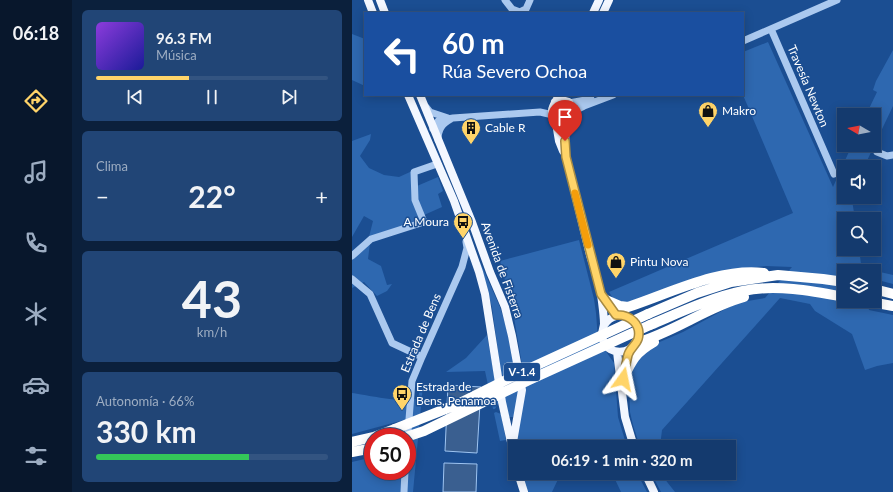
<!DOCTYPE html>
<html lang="es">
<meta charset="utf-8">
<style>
:root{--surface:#143a6e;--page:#214576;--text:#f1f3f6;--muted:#9dadc2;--line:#335481;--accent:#ffd469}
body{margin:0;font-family:Lato,sans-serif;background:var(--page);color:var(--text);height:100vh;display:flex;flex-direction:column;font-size:15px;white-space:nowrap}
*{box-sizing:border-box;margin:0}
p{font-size:13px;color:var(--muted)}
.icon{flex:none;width:22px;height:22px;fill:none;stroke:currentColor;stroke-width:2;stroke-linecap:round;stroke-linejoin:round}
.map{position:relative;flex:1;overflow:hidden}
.panel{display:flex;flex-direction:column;gap:10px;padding:10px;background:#0b203c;width:280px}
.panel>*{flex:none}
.hud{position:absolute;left:12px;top:12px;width:380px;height:84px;border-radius:0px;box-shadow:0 2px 10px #0003,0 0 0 1px var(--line);background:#1a4fa0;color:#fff;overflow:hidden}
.needle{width:26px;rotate:280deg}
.controls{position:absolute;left:485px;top:108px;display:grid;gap:8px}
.controls a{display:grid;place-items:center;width:44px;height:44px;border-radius:0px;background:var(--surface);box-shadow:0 2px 10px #0003,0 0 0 1px var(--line);font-size:20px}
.speed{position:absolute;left:12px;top:428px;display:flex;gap:8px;font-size:20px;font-weight:700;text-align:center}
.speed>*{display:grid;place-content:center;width:52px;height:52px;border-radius:50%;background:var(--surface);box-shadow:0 2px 10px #0003,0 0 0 1px var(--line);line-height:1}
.speed .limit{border:6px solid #d22;background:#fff;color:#111}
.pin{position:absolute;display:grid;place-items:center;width:34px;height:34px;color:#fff;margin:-41px -17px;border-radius:50% 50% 50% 0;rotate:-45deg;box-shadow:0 0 4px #0007}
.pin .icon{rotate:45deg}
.me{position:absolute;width:44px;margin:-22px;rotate:12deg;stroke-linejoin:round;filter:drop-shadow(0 0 3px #0008)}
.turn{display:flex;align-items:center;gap:14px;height:84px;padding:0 12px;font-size:18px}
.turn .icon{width:52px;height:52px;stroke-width:2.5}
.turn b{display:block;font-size:28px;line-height:34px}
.big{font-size:30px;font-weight:700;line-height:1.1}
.panel .tile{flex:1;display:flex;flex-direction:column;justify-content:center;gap:6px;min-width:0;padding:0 14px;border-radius:6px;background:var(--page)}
.panel .dial{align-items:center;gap:0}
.dial b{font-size:52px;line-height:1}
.song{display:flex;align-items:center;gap:12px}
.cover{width:48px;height:48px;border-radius:6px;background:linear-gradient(135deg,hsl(270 70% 55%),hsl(240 70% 35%))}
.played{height:4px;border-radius:2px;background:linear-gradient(90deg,var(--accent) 40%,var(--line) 40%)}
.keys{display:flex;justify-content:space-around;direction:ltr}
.heat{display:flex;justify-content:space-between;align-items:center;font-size:22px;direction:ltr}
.charge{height:6px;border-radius:3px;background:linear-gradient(90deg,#34c759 66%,var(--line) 0)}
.trip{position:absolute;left:156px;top:440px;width:228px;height:40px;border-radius:0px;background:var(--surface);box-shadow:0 2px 10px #0003,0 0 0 1px var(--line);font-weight:700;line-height:40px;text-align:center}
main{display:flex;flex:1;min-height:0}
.tabs{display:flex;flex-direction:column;width:72px;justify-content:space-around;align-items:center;background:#08172c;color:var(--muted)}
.tabs .icon{width:28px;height:28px}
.tabs .active{color:var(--accent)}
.tabs b{font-size:18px;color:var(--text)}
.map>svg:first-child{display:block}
.green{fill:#2e68b0}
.water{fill:#3a5f90;stroke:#9ec4f1}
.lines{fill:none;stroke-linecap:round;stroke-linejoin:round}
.minor{stroke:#abc9ef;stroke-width:7}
.major{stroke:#f3f7ff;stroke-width:8}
.highway{stroke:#fff;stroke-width:10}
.highway-bridge{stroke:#fff;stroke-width:10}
.route-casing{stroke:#a68a44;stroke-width:10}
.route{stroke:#ffd469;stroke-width:7}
.slow{stroke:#f59e0b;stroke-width:7}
.labels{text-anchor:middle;stroke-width:3;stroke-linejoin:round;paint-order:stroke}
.shield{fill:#1b4e92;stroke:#bbcade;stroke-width:1}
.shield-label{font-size:11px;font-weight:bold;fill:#fff}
.street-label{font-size:12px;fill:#fff;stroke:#1b4e92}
.poi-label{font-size:12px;fill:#fff;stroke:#1b4e92;text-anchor:start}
</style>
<main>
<nav class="tabs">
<b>06:18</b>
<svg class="icon active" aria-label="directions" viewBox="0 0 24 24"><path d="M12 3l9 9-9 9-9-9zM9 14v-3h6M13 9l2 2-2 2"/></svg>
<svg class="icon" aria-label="music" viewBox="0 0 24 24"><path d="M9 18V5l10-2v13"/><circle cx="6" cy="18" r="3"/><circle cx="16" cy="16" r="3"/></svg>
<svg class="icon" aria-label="phone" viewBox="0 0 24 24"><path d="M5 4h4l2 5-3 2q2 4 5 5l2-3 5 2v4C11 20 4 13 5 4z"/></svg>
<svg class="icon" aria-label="climate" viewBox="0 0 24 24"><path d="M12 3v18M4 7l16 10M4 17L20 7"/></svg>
<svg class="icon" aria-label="car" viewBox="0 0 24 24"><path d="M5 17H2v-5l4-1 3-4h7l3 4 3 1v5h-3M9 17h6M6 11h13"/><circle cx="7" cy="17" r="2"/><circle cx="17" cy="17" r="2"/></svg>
<svg class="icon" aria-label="filters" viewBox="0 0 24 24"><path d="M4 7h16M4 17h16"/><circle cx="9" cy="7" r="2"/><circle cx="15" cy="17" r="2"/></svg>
</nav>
<section class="panel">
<div class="tile">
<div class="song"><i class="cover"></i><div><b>96.3 FM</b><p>Música</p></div></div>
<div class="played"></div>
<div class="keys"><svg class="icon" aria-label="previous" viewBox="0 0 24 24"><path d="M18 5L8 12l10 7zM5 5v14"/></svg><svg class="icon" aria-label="pause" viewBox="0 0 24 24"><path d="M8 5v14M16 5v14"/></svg><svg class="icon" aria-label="next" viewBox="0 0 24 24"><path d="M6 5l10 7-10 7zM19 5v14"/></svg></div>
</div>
<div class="tile"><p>Clima</p>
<div class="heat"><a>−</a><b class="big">22°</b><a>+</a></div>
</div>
<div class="tile dial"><b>43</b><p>km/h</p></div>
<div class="tile"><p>Autonomía · 66%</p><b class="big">330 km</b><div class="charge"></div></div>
</section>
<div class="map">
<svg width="541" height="492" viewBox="0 0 541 492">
<rect width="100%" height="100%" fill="#1b4e92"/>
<path class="green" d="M0 34 13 39V86L0 80Z
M416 42 481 187 500 145H522V115H514L525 92 521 90 524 81 541 50V106L512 167H492V197H498L497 201 500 200 503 219H492V249H507L510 271H492V301H515L517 310 541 315V363L525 366 513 370 500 334 463 311 458 304 428 298 310 430 308 447H288L281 425 278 412 277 383 280 369 296 347 331 332 379 306 390 302 413 298 440 267 414 266 394 268 274 303 262 300 257 292 441 213 391 95V52Z
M19 134 18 140 8 156 17 168 32 175 47 177 58 172H62L65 186 86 177 91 191 86 194 90 207 72 215 75 222 18 243 16 259 29 266 35 285 40 284 35 291 25 296 12 282 0 288V253L17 237 21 221 12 216 0 237V141Z
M227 240 242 299 244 313 246 340 262 363 266 417 275 447H163L174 388 161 312 148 261Z
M127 262H128L148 307 154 326 162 368 161 372 152 378 149 373 140 307Z
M522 272H528L541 275V284L522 279Z
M135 335 147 402 143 409H141L133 371 94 372 114 358Z
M71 385 61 492H0V462L21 457V471H55V437H51L52 420 0 434V393C15 395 54 404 66 398L68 390Z
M149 385 167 391 163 413 161 417H157Z
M144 412 149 414 154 440 148 441 142 413Z
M169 473H219L215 475 209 473 200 492H175Z
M260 473H285L295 492H269Z
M299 473H308L323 492H309Z"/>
<path class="water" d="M96 385 129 387 125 453 93 451Z
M92 463 125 464 124 492H91Z"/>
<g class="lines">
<path class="minor" d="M153 0 160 9 168 12 174 9 178 0
M419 29 482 174
M391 41 485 0
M217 103 239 99
M74 107 78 112 96 118
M218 113 232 106 261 95
M81 129 86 121 101 118 188 112 201 115
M86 140C86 129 90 124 99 119
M525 152 535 156 541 155
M0 256 19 239 72 222 63 200 62 172 85 164
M0 279 18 294 40 343 70 357
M55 445 60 381 70 357 110 267 115 248 114 242
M52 492 53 471"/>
<path class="major" d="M16 0 21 13
M28 0 33 13
M241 13 247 0
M251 13 257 0
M56 95 102 201 127 272 133 294 150 402 163 460
M68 95 120 222 138 272 153 307 160 336 170 390 161 442
M203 102 210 100 217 102 218 110 214 118 206 119C194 112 203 104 207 95
M203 117 207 141 211 151
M214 118 213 145 214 157C222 190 230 223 238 255 242 268 247 281 249 294 250 303 252 315 252 324 251 331 248 335 252 342 258 355 277 355 284 342 295 321 266 304 252 325
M265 352 273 417 282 447
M166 473 172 492
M293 473 302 492"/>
<path class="highway" d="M522 289 541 294
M252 299 268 306 276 307C316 294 369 267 412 273
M514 301 541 306
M296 314 345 293 379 282 426 275 471 279 492 282
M298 325C329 312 358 298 391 291 423 284 460 291 492 297
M284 343C321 333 355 307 392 297
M271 379C280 360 283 353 302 342
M22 437 43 429
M0 442 21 437
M0 452 21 448"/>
<path class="highway-bridge" d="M43 429 106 404 172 371 296 314
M54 437 72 431 175 381 298 325"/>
</g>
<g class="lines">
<g class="route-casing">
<path id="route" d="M213 141 214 157 249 294 264 315C278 314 290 325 286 339 284 345 278 348 276 355 274 363 273 371 271 379"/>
</g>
<use href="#route" class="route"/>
<path class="slow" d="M223 193 236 245"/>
</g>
<defs>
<g id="shop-pin" transform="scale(1)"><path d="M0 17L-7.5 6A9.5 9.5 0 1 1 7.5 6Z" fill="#ffd469" stroke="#1b4e92"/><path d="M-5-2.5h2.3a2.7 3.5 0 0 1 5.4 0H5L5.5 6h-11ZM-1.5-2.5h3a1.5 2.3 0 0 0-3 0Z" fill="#111"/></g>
<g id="building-pin" transform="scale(1)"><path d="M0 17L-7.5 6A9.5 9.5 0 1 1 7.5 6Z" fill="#ffd469" stroke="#1b4e92"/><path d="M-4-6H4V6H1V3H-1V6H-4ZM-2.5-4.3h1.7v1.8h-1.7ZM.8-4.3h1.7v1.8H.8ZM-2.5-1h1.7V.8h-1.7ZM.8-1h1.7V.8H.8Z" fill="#111"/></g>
<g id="bus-pin" transform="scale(1)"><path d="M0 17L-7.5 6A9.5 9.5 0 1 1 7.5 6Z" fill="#ffd469" stroke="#1b4e92"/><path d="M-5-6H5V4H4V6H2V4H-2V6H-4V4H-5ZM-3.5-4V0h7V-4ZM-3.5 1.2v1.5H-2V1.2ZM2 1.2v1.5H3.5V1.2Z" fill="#111"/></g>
</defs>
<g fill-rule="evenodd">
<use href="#shop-pin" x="356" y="111"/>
<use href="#building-pin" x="119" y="128"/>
<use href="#bus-pin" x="111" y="222"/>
<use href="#shop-pin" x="264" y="262"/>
<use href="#bus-pin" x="50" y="394"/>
</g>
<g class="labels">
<rect class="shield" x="152" y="363" width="36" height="18" rx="3"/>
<g class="shield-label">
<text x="170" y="376">V-1.4</text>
</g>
<g class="street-label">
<text transform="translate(456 86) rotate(67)" y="4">Travesía Newton</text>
<text transform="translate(150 270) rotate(70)" y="4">Avenida de Fisterra</text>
<text transform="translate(69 333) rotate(-67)" y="4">Estrada de Bens</text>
</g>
<g class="poi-label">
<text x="370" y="115">Makro</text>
<text x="133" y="132">Cable R</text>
<text x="97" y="226" text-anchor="end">A Moura</text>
<text x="278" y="266">Pintu Nova</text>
<text x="64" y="391">Estrada de<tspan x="64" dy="14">Bens, Penamoa</tspan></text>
</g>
</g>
</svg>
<div class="controls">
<a><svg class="needle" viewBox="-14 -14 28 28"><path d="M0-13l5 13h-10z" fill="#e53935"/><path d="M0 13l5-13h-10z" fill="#9dadc2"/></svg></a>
<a><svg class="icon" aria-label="sound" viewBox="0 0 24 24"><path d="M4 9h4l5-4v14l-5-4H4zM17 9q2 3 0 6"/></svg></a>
<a><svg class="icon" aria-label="search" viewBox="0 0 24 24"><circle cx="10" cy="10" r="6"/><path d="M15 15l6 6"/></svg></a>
<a><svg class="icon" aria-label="layers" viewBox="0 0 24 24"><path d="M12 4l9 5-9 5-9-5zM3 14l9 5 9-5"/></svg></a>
</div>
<div class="speed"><div class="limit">50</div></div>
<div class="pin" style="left:213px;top:141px;background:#d93025"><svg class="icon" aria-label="arrive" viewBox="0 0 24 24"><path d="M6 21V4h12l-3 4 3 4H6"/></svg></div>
<svg class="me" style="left:271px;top:379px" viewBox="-20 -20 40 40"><path d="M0-17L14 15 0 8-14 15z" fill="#ffd469" stroke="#fff" stroke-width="4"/></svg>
<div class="trip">06:19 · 1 min · 320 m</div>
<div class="hud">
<div class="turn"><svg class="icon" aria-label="left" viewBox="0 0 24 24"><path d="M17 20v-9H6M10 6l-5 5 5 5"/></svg><div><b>60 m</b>Rúa Severo Ochoa</div></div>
</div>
</div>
</main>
